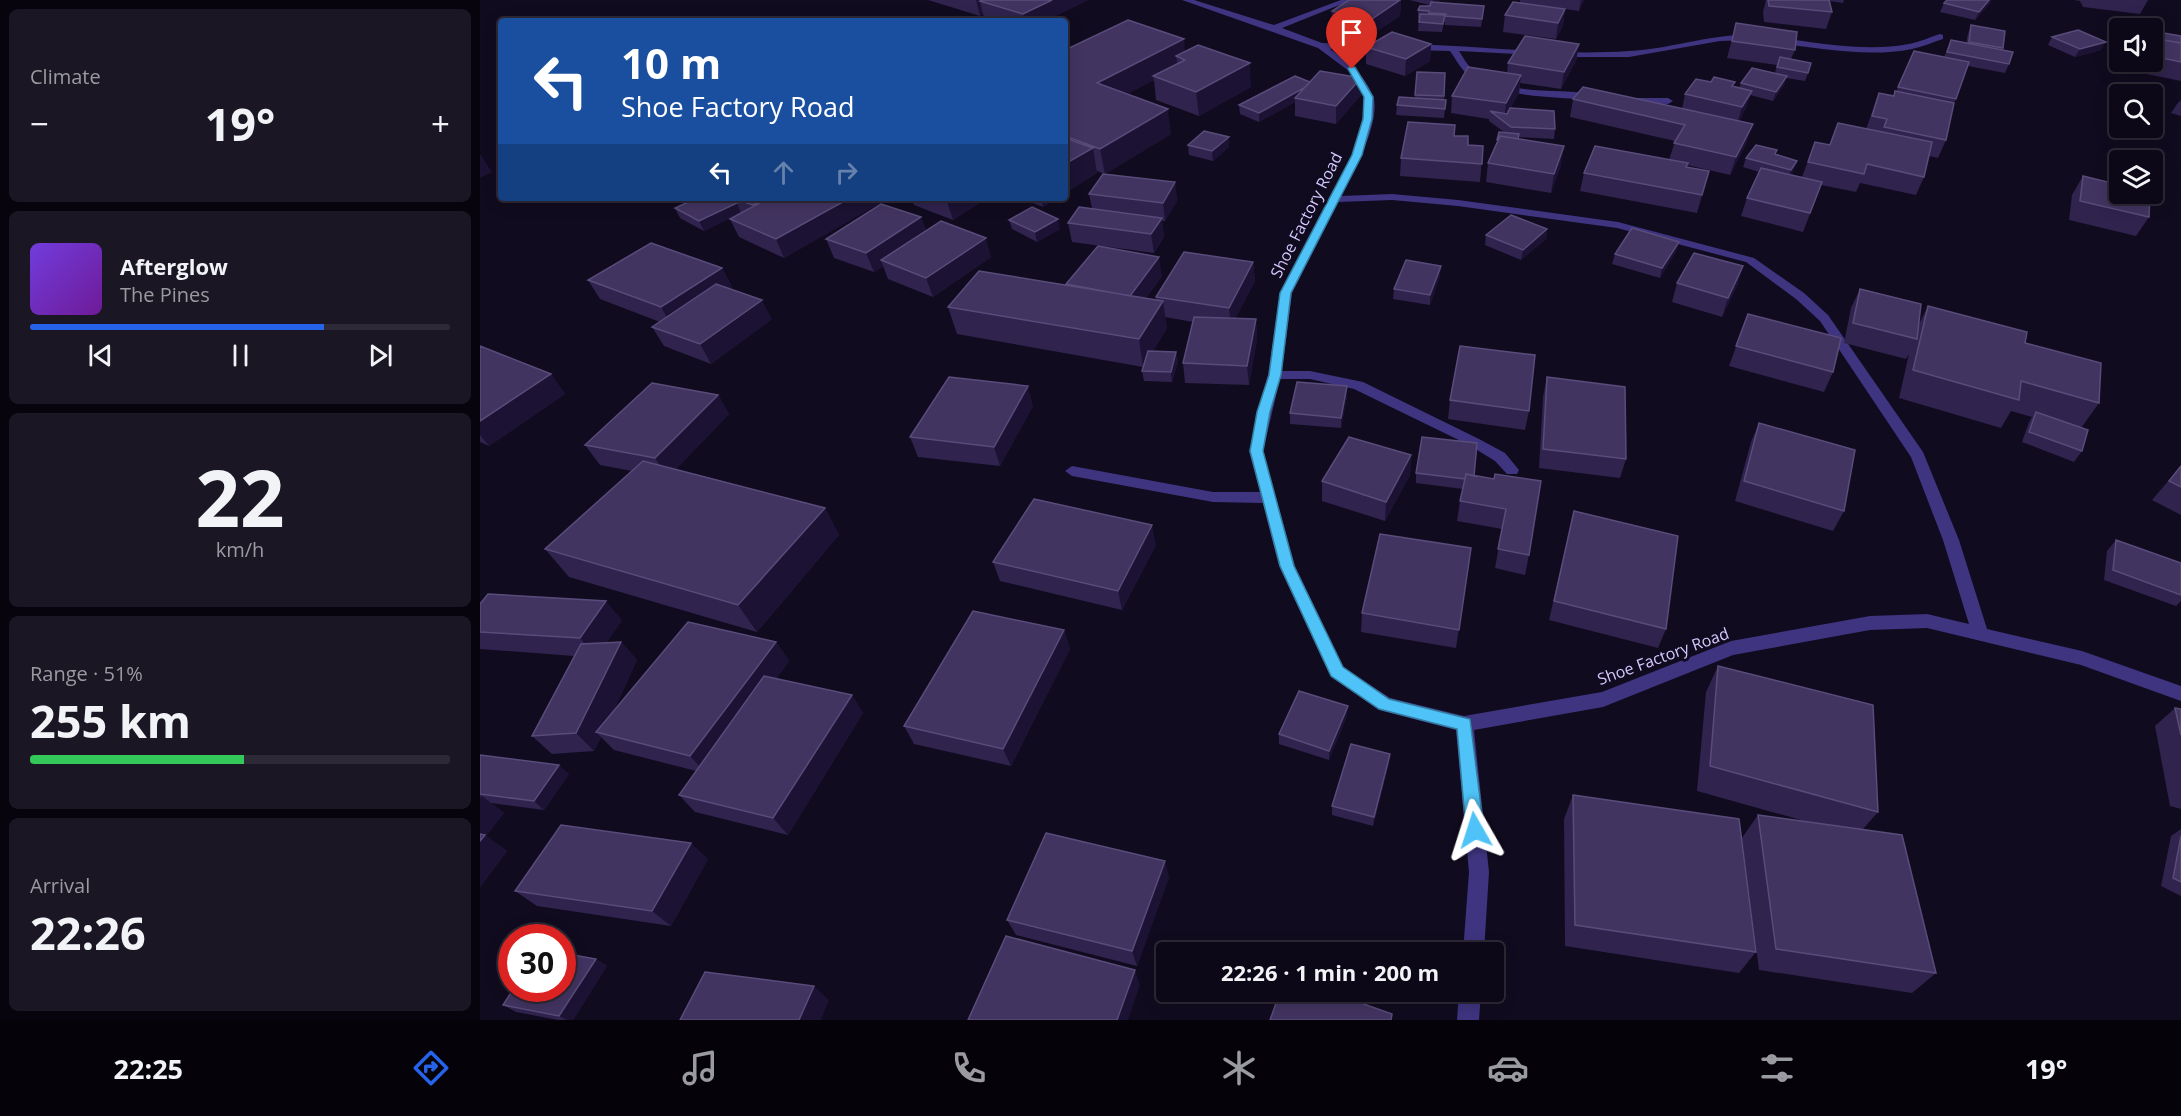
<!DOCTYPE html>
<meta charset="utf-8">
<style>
:root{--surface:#0d0817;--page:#1b1624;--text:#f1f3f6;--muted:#9a9aa1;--line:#2d2936;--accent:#2563eb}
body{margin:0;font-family:"Open Sans",sans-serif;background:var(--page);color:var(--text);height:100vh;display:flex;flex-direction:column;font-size:22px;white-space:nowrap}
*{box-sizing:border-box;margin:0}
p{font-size:20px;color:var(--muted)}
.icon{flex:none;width:33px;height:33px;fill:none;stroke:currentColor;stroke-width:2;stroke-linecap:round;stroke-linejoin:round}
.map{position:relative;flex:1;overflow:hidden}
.sheet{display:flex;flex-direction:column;gap:9px;padding:9px;background:#07040d;width:480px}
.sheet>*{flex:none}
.banner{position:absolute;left:18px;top:18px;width:570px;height:183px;border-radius:6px;box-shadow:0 3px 15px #0003,0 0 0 2px var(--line);background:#1a4fa0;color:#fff;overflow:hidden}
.tools{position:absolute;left:1629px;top:18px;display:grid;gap:12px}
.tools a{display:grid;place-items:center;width:54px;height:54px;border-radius:6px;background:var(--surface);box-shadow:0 3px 15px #0003,0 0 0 2px var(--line);font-size:30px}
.speed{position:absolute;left:18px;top:924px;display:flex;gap:12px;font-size:30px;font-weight:700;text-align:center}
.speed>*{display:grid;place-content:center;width:78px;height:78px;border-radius:50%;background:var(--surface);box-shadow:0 3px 15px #0003,0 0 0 2px var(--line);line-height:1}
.speed .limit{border:9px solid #d22;background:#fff;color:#111}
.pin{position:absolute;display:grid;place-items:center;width:51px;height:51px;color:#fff;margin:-62px -26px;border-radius:50% 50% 50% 0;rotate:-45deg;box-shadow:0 0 6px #0007}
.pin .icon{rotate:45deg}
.me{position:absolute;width:66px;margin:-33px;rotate:354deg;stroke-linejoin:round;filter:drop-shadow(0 0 4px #0008)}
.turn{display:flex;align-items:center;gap:21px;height:126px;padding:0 24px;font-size:27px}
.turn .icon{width:78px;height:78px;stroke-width:2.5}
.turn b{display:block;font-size:42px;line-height:51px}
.lanes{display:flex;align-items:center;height:57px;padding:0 24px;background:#0003;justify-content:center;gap:30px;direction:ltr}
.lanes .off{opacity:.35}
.big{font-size:45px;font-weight:700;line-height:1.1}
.sheet .card{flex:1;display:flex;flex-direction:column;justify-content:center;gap:9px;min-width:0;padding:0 21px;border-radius:9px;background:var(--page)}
.sheet .dial{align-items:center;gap:0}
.dial b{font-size:78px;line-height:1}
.song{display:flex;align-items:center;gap:18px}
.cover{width:72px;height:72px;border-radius:9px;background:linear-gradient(135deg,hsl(260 70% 55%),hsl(280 70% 35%))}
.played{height:6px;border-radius:3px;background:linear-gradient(90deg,var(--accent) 70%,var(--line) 70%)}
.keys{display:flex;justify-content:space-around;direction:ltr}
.heat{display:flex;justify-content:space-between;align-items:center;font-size:33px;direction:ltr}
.charge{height:9px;border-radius:4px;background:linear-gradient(90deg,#34c759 51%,var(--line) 0)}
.trip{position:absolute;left:676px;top:942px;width:348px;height:60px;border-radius:6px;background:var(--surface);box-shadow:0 3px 15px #0003,0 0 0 2px var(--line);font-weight:700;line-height:60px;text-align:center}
.menu{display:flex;height:96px;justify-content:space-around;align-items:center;background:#050309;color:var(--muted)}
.menu .icon{width:42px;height:42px}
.menu .active{color:var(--accent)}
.menu b{font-size:27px;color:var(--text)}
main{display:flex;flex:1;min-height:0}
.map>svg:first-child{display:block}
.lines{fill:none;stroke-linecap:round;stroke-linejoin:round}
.minor{fill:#3f3480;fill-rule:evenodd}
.wall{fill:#30234e}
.shaded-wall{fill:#1c1233}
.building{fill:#423461;stroke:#594c7a;stroke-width:1.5}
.route{fill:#4fc3f7;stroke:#337fa1;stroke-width:1.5}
.labels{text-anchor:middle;stroke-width:6;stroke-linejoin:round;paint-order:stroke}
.street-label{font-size:16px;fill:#d5c9ff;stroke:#110b1f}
</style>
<main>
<section class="sheet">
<div class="card"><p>Climate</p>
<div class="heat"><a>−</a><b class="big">19°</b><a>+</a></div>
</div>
<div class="card">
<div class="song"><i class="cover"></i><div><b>Afterglow</b><p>The Pines</p></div></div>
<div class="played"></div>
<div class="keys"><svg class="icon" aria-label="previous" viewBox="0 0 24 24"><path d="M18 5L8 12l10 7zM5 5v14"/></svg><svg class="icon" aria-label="pause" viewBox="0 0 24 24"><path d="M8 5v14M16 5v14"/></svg><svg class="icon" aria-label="next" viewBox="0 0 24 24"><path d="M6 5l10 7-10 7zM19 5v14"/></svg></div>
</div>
<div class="card dial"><b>22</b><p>km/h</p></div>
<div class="card"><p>Range · 51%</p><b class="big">255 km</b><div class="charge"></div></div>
<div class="card"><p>Arrival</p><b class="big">22:26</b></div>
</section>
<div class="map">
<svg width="1701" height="1020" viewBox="0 0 1701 1020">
<rect width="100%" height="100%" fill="#110b1f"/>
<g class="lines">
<path class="minor" d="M702 0H714L794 25 861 0H872L802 28 842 43 910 45 911 47 907 50 850 49C867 61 885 75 893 96 902 120 873 174 861 196L912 194 978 200 1138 222 1274 258 1324 293 1348 315 1443 452 1479 540 1507 629 1602 651 1701 686V701L1601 665 1447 628 1390 630 1253 655 1123 707 994 730 1009 872 1004 952H983L989 872 976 730 899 710 851 677 799 566 783 503 733 502 592 476 585 471 592 466 733 492H780L769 451 788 375 800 293 872 155 883 119 884 97 869 71 838 48ZM912 200 978 206 1137 228 1266 262 1316 299 1340 321 1431 457 1463 540 1489 624 1447 614 1390 616 1251 641 1122 692 984 716 910 698 863 667 815 566 783 451 800 379H830L874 389 989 445 1015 461 1027 474H1037L1039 470 1025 453 999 439 883 382 830 371H802L812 293 858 202Z
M1460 34 1463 35V39C1453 42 1442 47 1432 49 1388 58 1339 48 1295 43L1291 40 1295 37C1338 43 1386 52 1429 44 1440 42 1450 37 1460 34Z
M1271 35 1274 36V40L1240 41 1149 57H1095L979 51C984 59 989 68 997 73 1031 97 1079 87 1117 95V99L1114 100C1078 97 1020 98 990 77 981 70 976 59 970 51L931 50 927 47 931 44C1003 46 1077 56 1149 51 1191 49 1229 34 1271 35Z
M1144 98H1188L1193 101 1188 104 1147 103 1144 102Z
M979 992H1001L999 1020H977Z"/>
</g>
<path class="wall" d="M448 0H608L565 21H517L504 17 503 14 500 16Z
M921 0 920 16 888 37 851 27 852 11Z
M929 0H961L957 3 1004 6 1001 27 965 25V22H964L962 32 938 31 939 18H938V10L950 6V5Z
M1040 0H1104L1099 11 1085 9 1083 25 1076 39 1023 32 1025 15 1040 3Z
M1286 0H1364L1363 3 1350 1 1352 12 1346 29 1284 22 1283 12Z
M1594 0H1668L1660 14 1603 7 1600 1Z
M1464 3H1510L1495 20 1460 12Z
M1256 24 1315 50 1311 59 1328 73 1325 81 1306 78 1304 85 1293 101 1270 95 1266 108 1259 121 1267 142 1250 175 1207 165 1206 167 1229 171 1217 213 1100 191 1104 173 1189 160 1195 141 1090 117 1093 99 1202 109 1205 94 1231 82H1255L1253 87 1259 88 1261 83 1295 73 1297 65 1247 58Z
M1491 25 1523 48 1522 50 1529 64 1525 73 1488 66 1473 106 1466 140 1458 158 1449 156 1444 177 1436 195 1380 183 1376 192 1341 185 1323 232 1261 216 1267 198 1279 172 1263 167 1266 158 1295 155 1314 170 1311 174 1322 177 1335 142 1349 145 1358 123 1386 129 1399 93 1413 96 1416 92 1434 51 1464 57 1471 40 1486 43 1488 34Z
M1672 31 1701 36V81L1642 69 1644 62H1672Z
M1572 37 1621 50 1595 57 1568 45Z
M951 44 950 61 925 76 886 64V47Z
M1099 44 1096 61 1081 89 1040 83 1039 93 1030 108 1075 129 1074 139 1039 137 1038 139 1081 165 1071 193 1006 182 1008 163 1016 145 1017 140 1024 132 1009 121V119L971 113 972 96 1027 73 1028 63Z
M585 50 705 52 771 87 719 116 676 100 674 80 647 94 691 134 625 174 695 182 697 201 685 221H682L684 237 674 253 592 242 588 223 612 208 609 194 625 174 617 171V173L585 193Z
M937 72 965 73 964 100H966L964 118 916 115 917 105 935 98Z
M881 78V95L856 124 815 116V102L779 122 760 114 759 105Z
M1701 100V116L1691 113 1697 104Z
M974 136 988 145 1003 146 1000 182 920 176 921 158Z
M749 137V147L733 161 709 155 708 145Z
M1603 176 1669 217 1656 236 1589 220 1592 195Z
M249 198H406L407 199 304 258 259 237 250 219 260 213 224 231 200 218 195 208 249 199Z
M431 198H507L473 220 434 205Z
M540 198H578L563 207Z
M441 217 446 231 511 257 453 297 408 279 403 266 394 272 354 258 346 239Z
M529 220 580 229 557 242 532 229Z
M1067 229 1066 239 1041 260 1005 245 1006 235Z
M1199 242 1196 251 1180 278 1132 264 1135 254Z
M773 262 775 281 755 319H776L777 339 769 385 705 383 703 363 713 322 685 317 687 328 673 351 696 352 698 362 692 382 664 381 662 371 663 367 477 334 468 307 586 285V284L682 276 666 298 676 300V297Z
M1263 266 1257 286 1242 317 1192 302 1197 283Z
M242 268 252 287 249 289 292 319 231 364 184 346 172 327 180 322 120 299 108 280Z
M960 276 950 305 913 299 914 289Z
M1380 289 1439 324 1448 306 1545 343 1619 403 1601 428 1602 451 1594 462 1542 442 1549 422 1552 417 1531 411 1521 428 1419 398 1429 354 1426 359 1364 343 1371 308Z
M1268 314 1353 372 1344 392 1249 366Z
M0 345 1 347 71 374 85 394 9 446 0 442Z
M1067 377 1146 459 1140 478 1059 468 1063 397Z
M238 395 249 414 196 469 345 508 359 535 277 632 89 577 65 549 152 471 120 465 105 445Z
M867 396 861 428 810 424V413Z
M970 400 1049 411 1045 430 968 419Z
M553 406 520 466 438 457 430 437Z
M1279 423 1364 511 1353 531 1255 501 1271 442Z
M931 455 930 475 905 521 842 501V481Z
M1701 466V515L1672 500Z
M936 473 994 476 1014 479 1049 555 1045 575 1015 568 1022 529 977 521 980 501 983 489 936 483Z
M1094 511 1186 629 1178 648 1069 620Z
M1636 540 1701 563V601L1696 606 1624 580 1627 551Z
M676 545 642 610 520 581 513 562Z
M991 548 976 648 881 632 882 613Z
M0 604 142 620 127 642H141L157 660 133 712 296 642 309 661 296 679 372 695 383 713 308 835 215 812 199 795 216 771 134 750 121 737 114 751 72 754 52 736 94 656 0 649Z
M584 630 590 649 531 766 434 744 424 726Z
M1238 666 1398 812 1383 829 1456 973 1432 993 1279 970 1262 838 1278 815 1328 822 1217 791 1226 692Z
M1695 708 1701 709V809L1690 806 1675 726Z
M867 716 849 760 799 744V734Z
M0 755 89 774 64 810 11 803 24 813 6 836 27 851 0 887Z
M909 763 893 826 852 815V806Z
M1093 795 1276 952 1259 973 1085 946 1084 819Z
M1701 829V896L1681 886 1691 836Z
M228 859 191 926 57 906 35 891Z
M689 877 657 966 536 935 527 920Z
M116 959 127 966 93 1020H78L36 1012 23 1005Z"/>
<path class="shaded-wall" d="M496 0H535L500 1 503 14 500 16Z
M572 0H608L565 21H544L543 14Z
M921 0 920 16 888 37 889 21Z
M953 0H961L952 6Z
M1101 0H1104L1099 11Z
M1509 0H1512L1510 3 1495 20 1499 12Z
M1085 9 1083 25 1076 39 1078 23Z
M704 39 706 63 705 60 696 56 698 67 673 76 674 80 621 108 617 83Z
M1626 42 1621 50 1595 57 1600 49Z
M951 44 950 61 925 76 926 59Z
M1099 44 1096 61 1081 89 1084 72Z
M770 63 771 87 719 116 716 92Z
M1041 75 1039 93 1024 121 1026 103Z
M1307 76 1304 85 1293 101 1296 92Z
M881 78V95L856 124V106Z
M834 83 815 98V102L779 122V113Z
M1272 91 1266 108 1257 124 1262 107Z
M688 109 691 134 625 174 620 149Z
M1273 124 1267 142 1250 175 1256 157Z
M749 137V147L733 161 732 151Z
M1084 146 1081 165 1071 193 1074 174Z
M613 148 617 173 585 193V164Z
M0 154 12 172 0 178Z
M1317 161 1314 170 1307 180 1311 170Z
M695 182 697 201 685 221 683 203Z
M370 198H406L407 199 304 258 296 239Z
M472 198H507L473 220 467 201Z
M561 198H578L563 207Z
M257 203 261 213 224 231 219 221Z
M441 217 447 236 401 260 403 266 394 272 386 253Z
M682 218 684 237 674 253 671 234Z
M578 219 580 229 557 242 555 232Z
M1067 229 1066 239 1041 260 1043 250Z
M506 238 511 257 453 297 446 278Z
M1199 242 1196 251 1180 278 1182 268Z
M679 257 682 276 653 316 650 296Z
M773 262 775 281 751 327 749 308Z
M961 266 960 276 950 305V295Z
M1263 266 1257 286 1242 317 1248 298Z
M242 268 252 287 192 326 181 307Z
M282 300 292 319 231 364 220 344Z
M683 301 687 328 663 367 659 339Z
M776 319 777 339 769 385 767 366Z
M696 352 698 362 692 382 691 372Z
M71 374 85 394 9 446 0 435V421Z
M548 386 553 406 520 466 514 447Z
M867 386V396L861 428V418Z
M238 395 249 414 188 478 175 458Z
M931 455 930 475 905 521 906 502Z
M345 508 359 535 277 632 258 605Z
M672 525 676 545 642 610 638 591Z
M126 601 142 620 117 657 100 638Z
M584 630 590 649 531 766 523 749Z
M141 642 157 660 123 733 116 732 121 737 114 751 96 733Z
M296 642 309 661 226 773 210 756Z
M372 695 383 713 308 835 293 818Z
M868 706 867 716 849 760V751Z
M910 754 909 763 893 826 894 817Z
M79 765 89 774 64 810 54 801Z
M2 796 24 813 6 836 27 851 0 887V798Z
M211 843 228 859 191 926 172 911Z
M685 861 689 877 657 966 652 951Z
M116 959 127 966 93 1020H87L79 1016Z
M655 970 660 985 648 1020H637Z
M334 986 349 1000 341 1020H319Z"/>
<path class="building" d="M502 0H572L543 14 500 1Z
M869 0H920L889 21 852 11Z
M1288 0H1349L1352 12 1289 6Z
M1467 0H1509L1499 12 1464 3Z
M951 2 1004 6 1002 19 965 16 966 14 949 13V11L938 10 940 6H950Z
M1033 2 1085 9 1078 23 1025 15Z
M940 14 965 15 963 24 939 22Z
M648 20 704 39 617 83 688 109 620 149 585 136V50Z
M1256 23 1317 32 1315 50 1252 41Z
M1491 25 1525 31 1523 48 1489 42Z
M1598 30 1626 42 1600 49 1572 37Z
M1672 31 1701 36V43L1672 38Z
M912 32 951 44 926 59 886 47Z
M1045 36 1099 44 1084 72 1028 63Z
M1672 38 1701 43V62L1672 56Z
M1471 40 1533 52 1529 64 1467 52Z
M718 45 770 63 716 92 673 76 705 60 696 56Z
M1434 51 1489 62 1476 99 1418 87Z
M1300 57 1331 63 1328 73 1297 67Z
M988 67 1041 75 1026 103 972 96Z
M1272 68 1307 76 1296 92 1261 83Z
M840 71 881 78 856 106 815 98Z
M937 72 965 73 964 96 935 95Z
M815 76 830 82 824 88 779 113 759 105Z
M1234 77 1255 82 1252 86 1272 91 1262 107 1205 94 1216 79 1231 82Z
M1103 87 1273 124 1256 157 1194 143 1205 125 1093 99Z
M1415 91 1474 103 1466 140 1404 127 1407 119 1392 116 1399 93 1414 96Z
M919 97 966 100 965 109 917 105Z
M1030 108 1074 111 1075 129 1031 127 1010 111 1027 114Z
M928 122 975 125 974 136H988V145L1003 146 1002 164 921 158Z
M1358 123 1452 142 1444 177 1387 164 1384 174 1328 162 1335 142 1350 145Z
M724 131 749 137 732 151 708 145Z
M1019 132 1039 134 1038 139 1020 136 1018 141 1017 140Z
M1020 136 1084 146 1074 174 1008 163Z
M585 138 613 148 585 164Z
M1276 145 1297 150 1295 154 1317 161 1311 170 1266 158Z
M1115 146 1208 163 1206 167 1229 171 1222 195 1104 173Z
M1281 168 1342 182 1330 213 1267 198Z
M623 174 695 182 683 203 609 194Z
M1603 176 1640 185V194H1670L1669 217 1600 201Z
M217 198H247L257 203 219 221 195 208Z
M252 198H285L273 205Z
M289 198H370L296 239 250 219Z
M458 198H472L467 201Z
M401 204 441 217 386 253 346 239Z
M552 207 578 219 555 232 529 220Z
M599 207 682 218 671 234 588 223Z
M1031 215 1067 229 1043 250 1006 235Z
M461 221 506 238 446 278 401 260Z
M1152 228 1199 242 1182 268 1135 254Z
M171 243 242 268 181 307 108 280Z
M618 246 679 257 650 296 586 284Z
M704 252 773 262 749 308 676 297Z
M1214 253 1263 266 1248 298 1197 283Z
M926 260 961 266 950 295 914 289Z
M499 271 683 301 659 339 468 307Z
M236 284 282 300 220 344 172 327Z
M1380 289 1441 304 1437 339 1373 323Z
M1448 306 1547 332 1545 343 1621 363 1619 403 1541 381 1539 400 1433 370Z
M1268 314 1361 338 1353 372 1256 346Z
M714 317 776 319 767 366 703 363Z
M0 346 71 374 0 421Z
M980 346 1055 355 1049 411 970 400Z
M668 351 696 352 691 372 662 371Z
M469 377 548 386 514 447 430 437Z
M1067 377 1145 387 1146 459 1063 449Z
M817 382 867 386 861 418 810 413Z
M172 383 238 395 175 458 105 445Z
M1556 412 1608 430 1602 451 1549 432Z
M1279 423 1375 450 1364 511 1264 481Z
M869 437 931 455 906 502 842 481Z
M942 437 997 443 994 476 986 474 985 479 936 473Z
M163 461 345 508 258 605 65 549Z
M1701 466V487L1689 481Z
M986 474 1014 479 1015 474 1061 481 1049 555 1018 549 1026 509 980 501Z
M554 499 672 525 638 591 513 562Z
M1094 511 1198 536 1186 629 1074 601Z
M900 534 991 548 979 630 882 613Z
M1636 540 1701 563V595L1633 570Z
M8 594 126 601 100 638 0 632V604Z
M493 611 584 630 523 749 424 726Z
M208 622 296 642 210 756 116 732Z
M141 642 96 733 52 736 101 644Z
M1238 666 1393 705 1398 812 1230 766Z
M284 676 372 695 293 818 199 795Z
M819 691 868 706 849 751 799 734Z
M1695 708 1701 709V735Z
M871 744 910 754 894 817 852 806Z
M0 755 79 765 54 801 0 794Z
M1093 795 1259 819 1276 952 1095 925Z
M1278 815 1422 835 1456 973 1296 949Z
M81 825 211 843 172 911 35 891Z
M566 833 685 861 652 951 527 920Z
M0 834 5 835 0 841Z
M1701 836V882L1693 878Z
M526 936 655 970 637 1020H488Z
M82 953 116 959 79 1016 23 1005 34 988H82Z
M225 972 334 986 319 1020H200Z
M800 992H850L912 1014 911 1020H790Z"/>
<path class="route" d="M869 67H875L893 97 892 119 882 155 811 293 801 375 790 412 783 451 814 566 863 667 909 699 990 719 1004 830 1001 836 995 838 989 836 986 830 977 729 899 709 851 676 800 566 770 451 777 412 789 375 800 293 872 155 883 119 884 97 868 69Z"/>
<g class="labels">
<g class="street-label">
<text transform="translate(826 215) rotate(-63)" y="6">Shoe Factory Road</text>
<text transform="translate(1183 656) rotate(-20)" y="6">Shoe Factory Road</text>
</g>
</g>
</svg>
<div class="tools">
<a><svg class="icon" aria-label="sound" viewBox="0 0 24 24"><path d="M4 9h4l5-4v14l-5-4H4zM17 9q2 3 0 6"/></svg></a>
<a><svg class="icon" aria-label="search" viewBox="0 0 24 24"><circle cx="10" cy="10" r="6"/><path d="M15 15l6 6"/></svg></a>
<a><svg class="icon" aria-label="layers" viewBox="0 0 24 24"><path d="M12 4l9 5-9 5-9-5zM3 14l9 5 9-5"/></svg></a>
</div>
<div class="speed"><div class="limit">30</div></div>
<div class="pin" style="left:872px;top:69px;background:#d93025"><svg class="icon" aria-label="arrive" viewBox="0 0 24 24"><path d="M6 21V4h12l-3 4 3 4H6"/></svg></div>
<svg class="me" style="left:995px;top:830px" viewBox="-20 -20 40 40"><path d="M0-17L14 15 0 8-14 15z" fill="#4fc3f7" stroke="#fff" stroke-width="4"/></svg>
<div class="trip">22:26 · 1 min · 200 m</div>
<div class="banner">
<div class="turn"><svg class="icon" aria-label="left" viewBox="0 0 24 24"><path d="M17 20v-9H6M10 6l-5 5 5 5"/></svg><div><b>10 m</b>Shoe Factory Road</div></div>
<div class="lanes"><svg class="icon" aria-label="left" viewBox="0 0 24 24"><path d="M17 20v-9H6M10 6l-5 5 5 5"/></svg><svg class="icon off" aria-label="ahead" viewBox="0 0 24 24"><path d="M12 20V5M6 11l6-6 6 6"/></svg><svg class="icon off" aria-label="right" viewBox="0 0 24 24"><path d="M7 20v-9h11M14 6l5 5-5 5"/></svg></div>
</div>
</div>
</main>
<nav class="menu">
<b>22:25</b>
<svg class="icon active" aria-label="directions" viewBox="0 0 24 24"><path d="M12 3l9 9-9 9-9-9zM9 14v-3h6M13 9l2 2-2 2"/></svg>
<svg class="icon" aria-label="music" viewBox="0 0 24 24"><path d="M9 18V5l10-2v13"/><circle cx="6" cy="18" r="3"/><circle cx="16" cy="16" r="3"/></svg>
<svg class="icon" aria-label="phone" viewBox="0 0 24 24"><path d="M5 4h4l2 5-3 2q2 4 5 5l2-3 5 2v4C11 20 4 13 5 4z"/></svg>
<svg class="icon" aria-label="climate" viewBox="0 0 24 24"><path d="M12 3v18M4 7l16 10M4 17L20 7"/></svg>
<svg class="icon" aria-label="car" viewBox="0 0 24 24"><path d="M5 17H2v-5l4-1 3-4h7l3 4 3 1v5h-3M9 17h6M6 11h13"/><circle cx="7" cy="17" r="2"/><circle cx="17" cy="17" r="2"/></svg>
<svg class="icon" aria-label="filters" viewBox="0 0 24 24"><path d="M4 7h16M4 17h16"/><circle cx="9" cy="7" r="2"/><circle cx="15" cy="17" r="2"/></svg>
<b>19°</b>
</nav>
